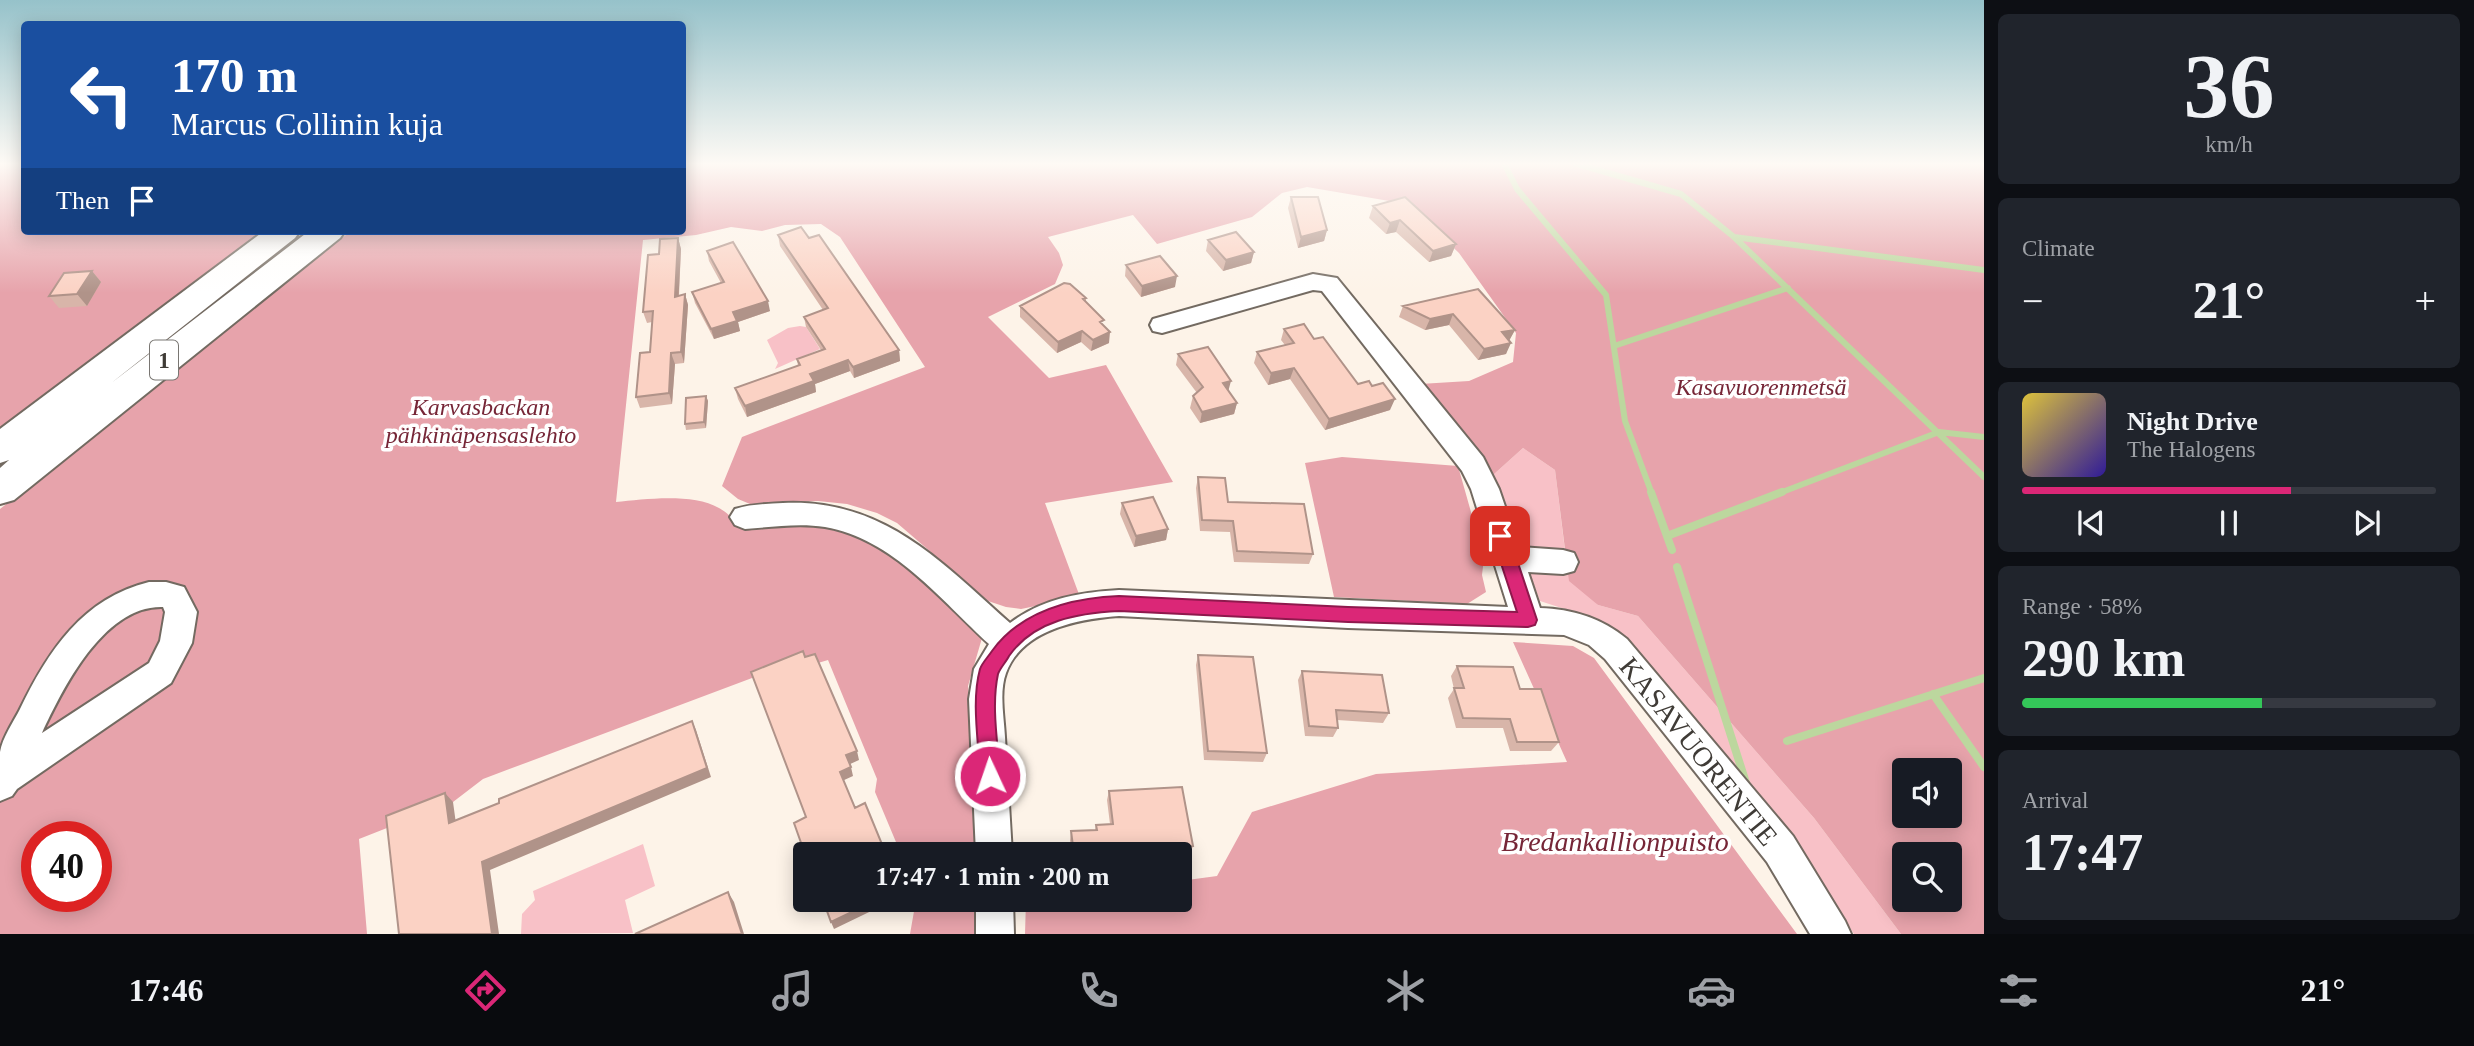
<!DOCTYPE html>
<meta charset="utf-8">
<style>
:root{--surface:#171b24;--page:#20242c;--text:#f1f3f6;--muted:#9ea1a6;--line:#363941;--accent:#db2777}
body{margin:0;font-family:"Times New Roman",serif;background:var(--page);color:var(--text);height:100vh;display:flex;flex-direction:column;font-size:26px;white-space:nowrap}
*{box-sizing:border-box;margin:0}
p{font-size:23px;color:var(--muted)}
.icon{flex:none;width:38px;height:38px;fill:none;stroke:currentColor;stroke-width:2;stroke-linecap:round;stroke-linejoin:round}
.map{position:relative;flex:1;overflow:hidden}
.panel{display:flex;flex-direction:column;gap:14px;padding:14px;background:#0d0f14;width:490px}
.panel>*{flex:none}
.banner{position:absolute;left:21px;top:21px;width:665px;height:214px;border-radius:7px;box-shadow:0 4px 18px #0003;background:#1a4fa0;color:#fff;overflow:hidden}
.fabs{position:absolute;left:1892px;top:758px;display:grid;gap:14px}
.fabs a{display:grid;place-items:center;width:70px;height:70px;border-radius:7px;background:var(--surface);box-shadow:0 4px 18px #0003;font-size:35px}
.speed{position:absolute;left:21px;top:821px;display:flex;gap:14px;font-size:35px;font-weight:700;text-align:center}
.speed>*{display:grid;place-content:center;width:91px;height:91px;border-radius:50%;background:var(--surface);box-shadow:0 4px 18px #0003;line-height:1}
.speed .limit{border:10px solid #d22;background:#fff;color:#111}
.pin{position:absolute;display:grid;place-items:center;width:60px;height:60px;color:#fff;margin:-30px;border-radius:14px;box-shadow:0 4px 10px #0006}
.me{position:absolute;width:77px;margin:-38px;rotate:357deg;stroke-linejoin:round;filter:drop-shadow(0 0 5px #0008)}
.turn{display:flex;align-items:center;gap:24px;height:147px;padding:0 35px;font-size:32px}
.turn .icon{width:91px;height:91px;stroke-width:2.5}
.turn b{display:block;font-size:49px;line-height:60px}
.then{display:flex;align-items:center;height:66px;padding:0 35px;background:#0003;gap:14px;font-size:26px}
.big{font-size:52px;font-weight:700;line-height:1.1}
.panel .tile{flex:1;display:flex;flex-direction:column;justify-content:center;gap:10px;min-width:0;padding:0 24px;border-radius:10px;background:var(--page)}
.panel .dial{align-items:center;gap:0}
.dial b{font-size:91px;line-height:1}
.song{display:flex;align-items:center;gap:21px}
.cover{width:84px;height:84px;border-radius:10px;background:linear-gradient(135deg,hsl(50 70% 55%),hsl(250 70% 35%))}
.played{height:7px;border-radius:4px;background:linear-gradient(90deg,var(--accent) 65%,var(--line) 65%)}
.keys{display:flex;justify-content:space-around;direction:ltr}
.heat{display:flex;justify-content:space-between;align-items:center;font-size:38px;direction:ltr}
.charge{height:10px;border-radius:5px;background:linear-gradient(90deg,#34c759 58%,var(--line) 0)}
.trip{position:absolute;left:793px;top:842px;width:399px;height:70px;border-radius:7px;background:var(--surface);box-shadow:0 4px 18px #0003;font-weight:700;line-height:70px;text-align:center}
.menu{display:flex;height:112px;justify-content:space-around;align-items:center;background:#090b0e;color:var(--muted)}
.menu .icon{width:49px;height:49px}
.menu .active{color:var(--accent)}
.menu b{font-size:32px;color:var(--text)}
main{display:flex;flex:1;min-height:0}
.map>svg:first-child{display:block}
.green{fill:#f8c1c7}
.forest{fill:#e7a3ab;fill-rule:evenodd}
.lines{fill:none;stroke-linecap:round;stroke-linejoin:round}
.stream-far1{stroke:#bcd79e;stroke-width:6}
.stream{stroke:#bcd79e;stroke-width:8}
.minor-casing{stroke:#736a61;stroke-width:4}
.highway-casing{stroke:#736a61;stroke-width:4}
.minor{fill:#fff;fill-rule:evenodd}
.highway{fill:#fff;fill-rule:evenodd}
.wall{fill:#d8b5a9}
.shaded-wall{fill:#b09389}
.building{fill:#fbd2c4;stroke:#b09389;stroke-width:2}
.route{fill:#db2777;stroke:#8e194d;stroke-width:2}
.labels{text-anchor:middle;stroke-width:7;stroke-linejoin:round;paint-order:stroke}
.shield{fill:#fff;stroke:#797672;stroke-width:2}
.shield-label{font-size:23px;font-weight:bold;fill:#3f3b36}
.park-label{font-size:24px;font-style:italic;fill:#762637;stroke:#fff}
.near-street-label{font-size:28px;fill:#3f3b36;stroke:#fff}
.near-park-label{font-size:28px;font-style:italic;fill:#762637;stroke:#fff}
</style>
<main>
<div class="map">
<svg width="1984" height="934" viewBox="0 0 1984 934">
<rect width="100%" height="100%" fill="#fdf3e8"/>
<path class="green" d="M800 326 806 327 820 349 775 369 778 363 767 340 788 328Z
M1523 448 1555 470 1565 551 1524 548 1520 545 1493 475Z
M1568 567 1598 605 1638 616 1814 818 1901 934H1854L1770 816 1610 631 1583 615 1540 601 1528 570Z
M643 844 655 886 625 900 633 933 521 934 522 914 535 900 533 891Z"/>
<path class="forest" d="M0 163H24V231H265L0 431Z
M683 163H1984V934H1901L1814 818 1638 616 1598 605 1569 581 1555 470 1523 448 1493 475 1420 384 1469 381 1513 362 1516 333 1459 253 1407 204 1307 187 1282 193 1252 217 1157 244 1133 215 1048 237 1059 253 1063 265 1055 284 988 317 1049 378 1106 365 1173 482 1045 503 1080 597 1021 609 1006 607 988 601 897 523 877 513 847 504 818 501 750 504 738 499 722 486 742 437 925 367 840 237 821 224 785 225 762 231 731 227 696 235 643 240 616 502C645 499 693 493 719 508 727 512 732 519 741 524 768 524 795 521 822 524 885 529 938 590 981 631L982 638 968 686 976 751 977 854H901L875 792 877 779 828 660 818 663 808 657 483 779 453 802 359 839 367 934H0V509L351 231H682ZM1904 770H1950V816H1904ZM37 836H96V896H37ZM1904 854H1950V900H1904Z
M1342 457 1458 466 1484 558 1482 575 1486 592 1467 604 1334 597 1305 463Z
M1513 642 1573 646 1594 658 1797 934H1025L1026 900H1180V881L1217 876 1252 812 1376 774 1567 762Z
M916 900H979L980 934H910Z"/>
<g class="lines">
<path class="stream-far1" d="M1504 163 1517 189 1606 295 1625 421 1652 494
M1574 163 1681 194 1734 237 1984 270
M1734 237 1984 477
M1614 346 1788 288
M1777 494 1939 432 1984 437"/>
<path class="stream" d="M1651 492 1672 550
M1667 536 1782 492
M1677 567 1747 786
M1933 694 1984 767
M1787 741 1984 678"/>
<g class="minor-casing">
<path id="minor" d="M1313 274 1337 278 1483 457 1499 489 1519 547 1563 550 1574 553 1578 562 1574 571 1563 574 1528 572 1540 608C1572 609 1602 618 1627 639L1793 836 1845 921 1851 934H1810L1767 862 1605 659 1589 645 1564 635 1348 628 1119 616C1079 619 1022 629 1006 673 999 692 1004 717 1005 737 1007 776 1010 815 1012 854H976L969 699 974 669 989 644C942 601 892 538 825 527 799 523 772 527 745 529L735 525 730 517 735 509C750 504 767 504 783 503 883 498 941 562 1010 623 1042 599 1080 592 1119 590L1508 607 1471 489 1462 471 1322 291 1313 290 1162 333 1153 331 1150 325 1153 319Z
M149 582H166L184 587 197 612 192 643 171 683 17 789 12 796 0 801C0 785 0 768 0 752 2 738 14 721 20 709 48 651 83 598 149 582ZM163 607 165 612 160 641 149 663 42 733C63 688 104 605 163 607Z
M976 900H1013L1014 934H976Z"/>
</g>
<g class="highway-casing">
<path id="highway" d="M264 231H300L295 238 110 384 309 231H345L340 238 14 500 0 504V468L9 460 0 463V429Z"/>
</g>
<use href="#minor" class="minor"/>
<use href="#highway" class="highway"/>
</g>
<path class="wall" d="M1291 197 1327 230 1324 241 1298 248 1288 208Z
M1373 206 1456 244 1451 256 1429 262 1396 232 1386 234 1369 218Z
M778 235 809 238 899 350 900 361 854 378 850 371 815 384 816 392 747 417 738 399 735 388 798 366 797 359 821 350 806 327 804 317 823 310 780 246Z
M678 238 681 249 679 296 685 294 688 305 684 363 675 364 672 404 640 408 636 397 650 352 652 322 647 323 643 312Z
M1208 240 1254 252 1251 263 1223 271 1206 251Z
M707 251 770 311 738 322 740 331 714 339 695 303 692 292 721 283 709 261Z
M1126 265 1175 287 1141 297 1125 276Z
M92 271 101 282 87 306 59 308 49 296Z
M1478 289 1515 330 1509 340 1506 354 1478 360 1449 325 1425 330 1399 317 1403 306Z
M1086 298V302L1103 325 1109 343 1091 351 1081 342 1057 353 1020 317V306Z
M1284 329 1314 339 1358 384 1390 410 1325 430 1290 379 1268 385 1254 363 1257 352 1285 345 1281 340Z
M1178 354 1229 391 1237 403 1234 414 1200 423 1190 408 1193 396 1197 393 1176 365Z
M706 396 708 401 706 428 686 430 685 424Z
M1198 477 1228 502 1313 554 1309 564 1234 562 1230 532 1200 531 1196 488Z
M1122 503 1168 529 1166 540 1134 547 1120 514Z
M1198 655 1267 753 1263 762 1204 760 1196 665Z
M1457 666 1520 689 1559 742 1551 751H1510L1503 728H1456L1448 698 1454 689 1451 676Z
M1302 671 1389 713 1383 723 1337 720 1338 728 1333 737 1305 736 1298 680Z
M1109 791 1193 846 1190 854H1071L1070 840 1071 831 1095 830 1096 825 1110 824 1107 800Z"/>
<path class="shaded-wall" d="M1400 220 1396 232 1386 234 1390 223Z
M1327 230 1324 241 1298 248 1301 237Z
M678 238 681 249 678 308 675 297Z
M1456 244 1451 256 1429 262 1433 251Z
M1254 252 1251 263 1223 271 1226 260Z
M92 271 101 282 87 306 77 294Z
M1177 276 1175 287 1141 297 1142 286Z
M685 294 688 305 684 363 681 352Z
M768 301 770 311 738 322 740 331 714 339 711 329 733 312Z
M1453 314 1449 325 1425 330 1430 319Z
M1515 330 1509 341 1502 332Z
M1082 331 1081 342 1057 353 1058 342Z
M1110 332 1109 343 1091 351 1093 340Z
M1511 343 1506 354 1478 360 1484 349Z
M899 350 900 361 854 378 853 367Z
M671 353 675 364 672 404 669 393Z
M848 360 850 371 815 384 816 392 747 417 745 406 810 374Z
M1294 368 1290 379 1268 385 1271 373Z
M1231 381 1228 392 1223 383Z
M706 396 708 401 706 428 704 422Z
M1395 399 1390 410 1325 430 1329 419Z
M1237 403 1234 414 1200 423 1202 412Z
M1168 529 1166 540 1134 547 1136 536Z
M692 721 696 730 711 777 490 870 499 934H492L482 862Z
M857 751 859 760 848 765 846 755Z
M851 767 853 776 842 781 840 772Z
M445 793 453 802 457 831 449 823Z
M728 892 734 902 744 934H742Z
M877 900H891L892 901 834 929 831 922Z"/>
<path class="building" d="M1291 197H1318L1327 230 1301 237Z
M1405 197 1456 244 1433 251 1400 220 1390 223 1373 206Z
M801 227 809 238 819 235 899 350 853 367 848 360 810 374 814 381 745 406 735 388 800 365 797 359 825 349 804 317 828 308 778 235Z
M1236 232 1254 252 1226 260 1208 240Z
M678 238 675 297 685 294 681 352 671 353 669 393 636 397 640 353 650 352 653 311 643 312 648 255 659 254 660 239Z
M733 242 768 301 733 312 737 321 711 329 692 292 724 282 707 251Z
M1160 256 1177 276 1142 286 1126 265Z
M92 271 77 294 49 296 64 273Z
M1064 283 1070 284 1086 298 1083 299 1104 320 1100 322 1110 332 1093 340 1082 331 1058 342 1020 306Z
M1478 289 1515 330 1502 332 1511 343 1484 349 1453 314 1430 319 1403 306Z
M1304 324 1314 339 1323 337 1358 384 1369 381 1372 386 1383 383 1395 399 1329 419 1294 368 1271 373 1257 352 1294 343 1284 329Z
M1208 347 1231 381 1223 383 1237 403 1202 412 1193 396 1203 387 1178 354Z
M706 396 704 422 685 424 686 398Z
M1198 477 1225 478 1228 502 1304 504 1313 554 1237 551 1233 521 1202 520Z
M1153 497 1168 529 1136 536 1122 503Z
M803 651 805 657 815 654 857 751 846 755 851 767 840 772 855 808 865 803 886 854H805L794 823 806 817 751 672Z
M1198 655 1253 657 1267 753 1208 751Z
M1457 666 1513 667 1520 689H1541L1559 742H1517L1510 719 1463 718 1454 688H1464Z
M1302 671 1382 675 1389 713 1336 710 1338 728 1309 726Z
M692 721 707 768 482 862 492 934H399L386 816 445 793 449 823 499 803V799Z
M1182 787 1193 846 1116 850 1117 854H1074L1071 831 1097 830 1096 825 1113 824 1109 791Z
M728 892 742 934H635Z
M823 900H877L831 922Z"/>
<linearGradient id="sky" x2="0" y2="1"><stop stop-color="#96c2ca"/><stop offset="0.56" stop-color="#fefaf5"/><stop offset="1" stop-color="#fefaf5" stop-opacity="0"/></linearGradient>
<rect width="1984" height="293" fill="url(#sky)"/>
<path class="route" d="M1500 529 1506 531 1509 536 1537 620 1535 625 1528 627 1348 622 1119 611C1079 613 1034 620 1009 656 1006 662 1000 668 998 674 991 706 998 744 1000 776L997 783 990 786 983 783 980 776C979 743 971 702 980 669 982 663 988 657 992 651 1022 610 1071 598 1119 596L1348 607 1517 612 1492 536 1494 531Z"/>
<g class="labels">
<rect class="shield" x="150" y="340.5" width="28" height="39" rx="5"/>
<g class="shield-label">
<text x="164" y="368">1</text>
</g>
<g class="park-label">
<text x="1761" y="395">Kasavuorenmetsä</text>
<text x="481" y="415">Karvasbackan<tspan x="481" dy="28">pähkinäpensaslehto</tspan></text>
</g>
<g class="near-street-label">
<text transform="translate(1699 751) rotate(51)" y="10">KASAVUORENTIE</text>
</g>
<g class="near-park-label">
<text x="1615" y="851">Bredankallionpuisto</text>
</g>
</g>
</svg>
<div class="fabs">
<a><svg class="icon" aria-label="sound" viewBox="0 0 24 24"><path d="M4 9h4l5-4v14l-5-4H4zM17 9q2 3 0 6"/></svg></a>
<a><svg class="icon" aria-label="search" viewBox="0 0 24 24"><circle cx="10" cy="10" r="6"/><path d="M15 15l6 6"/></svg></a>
</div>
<div class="speed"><div class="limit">40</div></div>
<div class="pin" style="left:1500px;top:536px;background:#d93025"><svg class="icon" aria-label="arrive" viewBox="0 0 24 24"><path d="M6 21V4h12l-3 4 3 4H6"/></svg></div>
<svg class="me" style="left:990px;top:776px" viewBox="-20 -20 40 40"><circle r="17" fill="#db2777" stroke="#fff" stroke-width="3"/><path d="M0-11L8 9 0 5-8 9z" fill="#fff"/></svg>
<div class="trip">17:47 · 1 min · 200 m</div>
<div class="banner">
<div class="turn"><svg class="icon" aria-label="left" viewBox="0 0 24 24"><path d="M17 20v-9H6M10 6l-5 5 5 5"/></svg><div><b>170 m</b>Marcus Collinin kuja</div></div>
<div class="then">Then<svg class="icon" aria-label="arrive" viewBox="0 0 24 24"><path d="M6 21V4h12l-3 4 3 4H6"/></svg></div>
</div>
</div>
<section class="panel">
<div class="tile dial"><b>36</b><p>km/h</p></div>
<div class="tile"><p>Climate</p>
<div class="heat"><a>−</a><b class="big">21°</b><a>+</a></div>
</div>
<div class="tile">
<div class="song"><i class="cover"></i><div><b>Night Drive</b><p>The Halogens</p></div></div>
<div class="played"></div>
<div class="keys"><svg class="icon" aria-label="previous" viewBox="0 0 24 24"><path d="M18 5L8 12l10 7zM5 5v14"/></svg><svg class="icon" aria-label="pause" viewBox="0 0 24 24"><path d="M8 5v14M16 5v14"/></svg><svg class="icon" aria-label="next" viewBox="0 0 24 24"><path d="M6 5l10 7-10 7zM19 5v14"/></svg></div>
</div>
<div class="tile"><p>Range · 58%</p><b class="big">290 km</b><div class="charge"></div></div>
<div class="tile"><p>Arrival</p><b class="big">17:47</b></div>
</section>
</main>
<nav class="menu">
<b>17:46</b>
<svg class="icon active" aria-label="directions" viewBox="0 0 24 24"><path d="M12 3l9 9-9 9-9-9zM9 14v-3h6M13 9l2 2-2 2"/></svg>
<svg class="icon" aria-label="music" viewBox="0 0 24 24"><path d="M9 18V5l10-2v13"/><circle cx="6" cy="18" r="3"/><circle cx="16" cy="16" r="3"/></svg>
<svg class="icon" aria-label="phone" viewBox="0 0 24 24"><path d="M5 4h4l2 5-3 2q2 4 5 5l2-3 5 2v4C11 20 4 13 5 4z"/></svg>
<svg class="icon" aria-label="climate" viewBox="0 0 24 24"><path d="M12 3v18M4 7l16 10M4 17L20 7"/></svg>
<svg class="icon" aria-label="car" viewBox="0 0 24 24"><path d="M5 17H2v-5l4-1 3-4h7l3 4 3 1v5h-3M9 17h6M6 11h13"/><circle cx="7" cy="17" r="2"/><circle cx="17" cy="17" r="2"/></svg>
<svg class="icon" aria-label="filters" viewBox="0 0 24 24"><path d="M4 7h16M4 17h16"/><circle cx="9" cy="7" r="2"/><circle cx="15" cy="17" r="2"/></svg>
<b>21°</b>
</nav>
